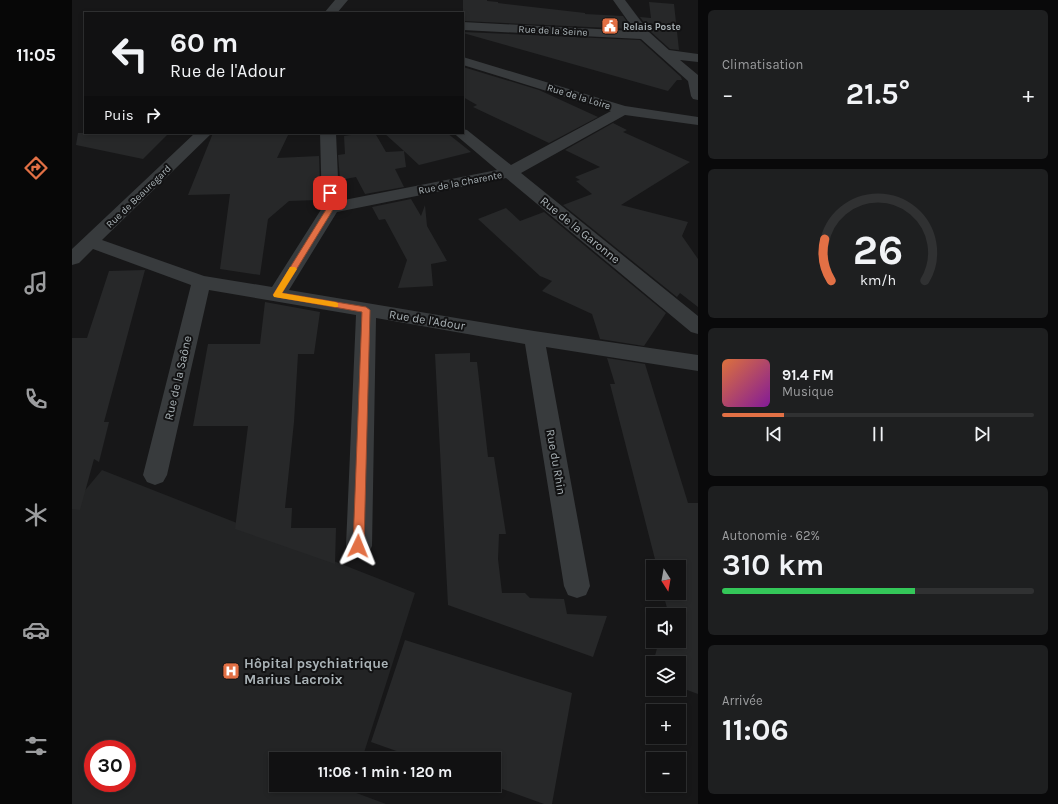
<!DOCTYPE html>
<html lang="fr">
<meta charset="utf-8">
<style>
:root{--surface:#111112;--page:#1e1f20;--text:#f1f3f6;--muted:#9c9d9f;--line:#303132;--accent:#e27045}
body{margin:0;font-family:Karla,sans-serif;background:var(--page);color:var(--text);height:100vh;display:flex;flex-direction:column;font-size:15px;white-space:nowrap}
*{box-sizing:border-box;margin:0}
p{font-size:13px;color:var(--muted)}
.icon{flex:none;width:22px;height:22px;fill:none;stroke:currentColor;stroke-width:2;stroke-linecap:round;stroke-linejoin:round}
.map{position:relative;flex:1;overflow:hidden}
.details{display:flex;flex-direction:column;gap:10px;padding:10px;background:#09090a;width:360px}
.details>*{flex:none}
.top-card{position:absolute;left:12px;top:12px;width:380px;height:122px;border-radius:0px;box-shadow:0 2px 6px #0003,0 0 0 1px var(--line);background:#111112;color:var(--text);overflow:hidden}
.needle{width:26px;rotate:169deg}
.tools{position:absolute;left:574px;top:560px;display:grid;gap:8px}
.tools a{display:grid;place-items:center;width:40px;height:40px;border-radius:0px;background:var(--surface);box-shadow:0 2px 6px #0003,0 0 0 1px var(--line);font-size:20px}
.speed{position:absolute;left:12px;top:740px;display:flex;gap:8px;font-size:20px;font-weight:700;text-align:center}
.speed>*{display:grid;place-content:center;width:52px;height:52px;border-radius:50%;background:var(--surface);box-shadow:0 2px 6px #0003,0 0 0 1px var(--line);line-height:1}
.speed .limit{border:6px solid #d22;background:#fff;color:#111}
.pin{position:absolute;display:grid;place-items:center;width:34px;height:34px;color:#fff;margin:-17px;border-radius:8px;box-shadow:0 2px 6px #0006}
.me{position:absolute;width:44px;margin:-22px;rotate:2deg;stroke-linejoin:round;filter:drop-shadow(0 0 3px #0008)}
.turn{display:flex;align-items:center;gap:14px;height:84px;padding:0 20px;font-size:18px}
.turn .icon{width:52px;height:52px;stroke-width:2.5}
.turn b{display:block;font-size:28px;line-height:34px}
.then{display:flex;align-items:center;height:38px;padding:0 20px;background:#0003;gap:8px;font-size:15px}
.big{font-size:30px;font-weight:700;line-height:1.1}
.details .tile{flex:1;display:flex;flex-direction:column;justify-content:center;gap:6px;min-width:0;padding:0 14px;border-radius:6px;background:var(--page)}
.details .dial{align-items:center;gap:0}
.dial svg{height:104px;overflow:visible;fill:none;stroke:var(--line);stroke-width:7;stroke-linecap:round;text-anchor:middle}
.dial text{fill:var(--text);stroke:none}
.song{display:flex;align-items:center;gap:12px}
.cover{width:48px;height:48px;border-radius:6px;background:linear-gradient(135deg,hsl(20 70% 55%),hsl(290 70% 35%))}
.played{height:4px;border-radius:2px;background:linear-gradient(90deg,var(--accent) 20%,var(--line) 20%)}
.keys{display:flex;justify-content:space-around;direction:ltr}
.heat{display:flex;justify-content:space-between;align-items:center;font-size:22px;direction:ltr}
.charge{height:6px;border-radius:3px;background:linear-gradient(90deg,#34c759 62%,var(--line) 0)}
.trip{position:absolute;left:197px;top:752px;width:232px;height:40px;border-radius:0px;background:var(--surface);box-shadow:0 2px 6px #0003,0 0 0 1px var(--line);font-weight:700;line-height:40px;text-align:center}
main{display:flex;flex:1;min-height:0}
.tab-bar{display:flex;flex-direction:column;width:72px;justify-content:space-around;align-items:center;background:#070707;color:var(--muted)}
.tab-bar .icon{width:28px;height:28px}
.tab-bar .current{color:var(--accent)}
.tab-bar b{font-size:18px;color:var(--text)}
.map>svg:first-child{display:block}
.built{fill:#232425;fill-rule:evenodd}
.building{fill:#272829}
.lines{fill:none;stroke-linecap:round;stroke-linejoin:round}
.minor{fill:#383b3d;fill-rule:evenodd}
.route{fill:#e27045;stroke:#93492d}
.slow{fill:#f59e0b}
.labels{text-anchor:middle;stroke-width:4;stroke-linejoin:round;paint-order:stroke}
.far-poi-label{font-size:10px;font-weight:bold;fill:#aab3b7;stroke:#121213;text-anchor:start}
.far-street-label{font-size:10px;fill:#aab3b7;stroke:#121213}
.street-label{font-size:12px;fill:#aab3b7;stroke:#121213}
.near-poi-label{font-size:14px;font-weight:bold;fill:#aab3b7;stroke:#121213;text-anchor:start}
</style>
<main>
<nav class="tab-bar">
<b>11:05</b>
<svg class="icon current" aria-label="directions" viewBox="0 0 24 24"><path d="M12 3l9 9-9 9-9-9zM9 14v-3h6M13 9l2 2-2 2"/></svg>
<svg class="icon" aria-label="music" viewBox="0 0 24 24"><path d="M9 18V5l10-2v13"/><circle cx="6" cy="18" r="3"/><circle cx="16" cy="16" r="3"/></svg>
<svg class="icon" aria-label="phone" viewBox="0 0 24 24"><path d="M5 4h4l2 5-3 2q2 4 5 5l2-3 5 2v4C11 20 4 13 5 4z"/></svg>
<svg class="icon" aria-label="climate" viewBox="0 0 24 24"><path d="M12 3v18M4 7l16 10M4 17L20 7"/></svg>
<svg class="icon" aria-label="car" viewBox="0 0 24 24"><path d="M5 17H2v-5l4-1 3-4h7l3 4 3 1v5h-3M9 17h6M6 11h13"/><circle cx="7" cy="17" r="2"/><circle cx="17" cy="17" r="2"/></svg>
<svg class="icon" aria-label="filters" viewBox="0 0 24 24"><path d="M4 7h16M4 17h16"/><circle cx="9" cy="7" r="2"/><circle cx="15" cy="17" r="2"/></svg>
</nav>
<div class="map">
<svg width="626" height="804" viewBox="0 0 626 804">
<rect width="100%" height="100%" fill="#171718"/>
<path class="built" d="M30 470 343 593 290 759H204V785H281L279 791 314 804H0V506ZM21 749H55V783H21Z"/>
<path class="building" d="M391 0H415V1L426 2V3L513 13V14L551 16 560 29 391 21Z
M577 2 602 4 607 50 598 49 578 31 568 17 579 18Z
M391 32 568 40 609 77 610 80H605L596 91 391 33Z
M391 67 467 90 526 117 477 143 401 107 405 105 391 97Z
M541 123 555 130 551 132 618 162 549 205 616 222 610 236 626 259V307L608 293 605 297 491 205 520 194 504 181 508 180 503 177 528 167 493 150Z
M6 133H97L71 159 4 145Z
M141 133H217L205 158 247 156 248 184H245L246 200 217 201 196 219 188 275 148 269 158 194 116 195Z
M292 133H303L314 152 332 151 312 133H375L399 152 347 165 332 151 334 167 323 169 332 187 293 194 284 177 268 180 266 155 273 154 272 136Z
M339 199 349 216 353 205 355 226 375 261 359 264 361 286 326 288 335 260 313 219 307 220 300 207Z
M434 208 448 221 472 212 594 313 572 346 528 339 520 314 470 291 480 281 468 276 406 219Z
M73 270 32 422H37L27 462 22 459 8 510 0 509V338H15L37 271Z
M193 302 248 312 242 354H226L222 422 213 508H220L219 528H264L263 564 163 529 176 426H121L136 344H188Z
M398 353V362H405L416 457H422L434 534H427L426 559 430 593H453L458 598 492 599 495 614 535 616 521 657 376 605 363 354Z
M535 358 573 364 616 503H626V694L607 687V663H581L587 641H607V615H593L595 608 591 593H607V567H585L538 384H543Z
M333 640 500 693 480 804H472L419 785H422V759H347L299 742Z"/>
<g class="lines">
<path class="minor" d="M263 0H276L265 13H252Z
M541 0H553L577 32 597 50 626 54V62L608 60 626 75V100L621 99 619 96 616 81 569 39 391 30V22L563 31Z
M391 57 553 106 626 117V125L553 115 449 173 626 316V334L619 332 434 178 265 212 217 290 462 331 626 355V371L474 347 518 586 514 595 505 598 496 595 492 586 453 344 304 318 300 546 296 554 287 557 278 554 274 546 284 315 137 290 95 475 91 482 83 485 75 482 71 475 119 285 21 249 7 263 0 265V249L123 133H140L30 240 132 276 200 287 250 208 248 133H264L267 201 425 170 385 136 382 133H391V129L395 130 439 165 539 111 391 65Z"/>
</g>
<path class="route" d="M256 191 262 193V208L210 293 294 307 298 310 292 546 290 549 286 550 283 549 281 546 290 312 205 297 201 295 255 208Z"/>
<path class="slow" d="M218 267H223L225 269 210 293 263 302 266 303V307H263L202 297 201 295Z"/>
<defs>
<g id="civic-square" transform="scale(0.9)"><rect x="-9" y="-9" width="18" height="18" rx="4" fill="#e27045" stroke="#121213"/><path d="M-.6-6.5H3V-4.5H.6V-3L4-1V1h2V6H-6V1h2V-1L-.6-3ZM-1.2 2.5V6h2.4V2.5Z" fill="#fff"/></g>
<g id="hospital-square" transform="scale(0.9)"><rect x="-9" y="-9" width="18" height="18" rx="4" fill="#e27045" stroke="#121213"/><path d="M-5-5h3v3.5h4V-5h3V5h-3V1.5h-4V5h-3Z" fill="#fff"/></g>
</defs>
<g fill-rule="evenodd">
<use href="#civic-square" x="538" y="26"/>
<use href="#hospital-square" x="159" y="671"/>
</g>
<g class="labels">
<g class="far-poi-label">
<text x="551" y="30">Relais Poste</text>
</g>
<g class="far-street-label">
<text transform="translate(481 30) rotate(3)" y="4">Rue de la Seine</text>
<text transform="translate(507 96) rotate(17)" y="4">Rue de la Loire</text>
<text transform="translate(388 182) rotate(-11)" y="4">Rue de la Charente</text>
<text transform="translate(66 196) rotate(-44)" y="4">Rue de Beauregard</text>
</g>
<g class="street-label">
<text transform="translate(508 230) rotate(39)" y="4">Rue de la Garonne</text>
<text transform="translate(355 320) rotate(9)" y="4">Rue de l'Adour</text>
<text transform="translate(106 378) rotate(-77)" y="4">Rue de la Saône</text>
<text transform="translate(484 462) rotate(80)" y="4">Rue du Rhin</text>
</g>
<g class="near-poi-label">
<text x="172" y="668">Hôpital psychiatrique<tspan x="172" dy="16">Marius Lacroix</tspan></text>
</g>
</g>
</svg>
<div class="tools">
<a><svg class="needle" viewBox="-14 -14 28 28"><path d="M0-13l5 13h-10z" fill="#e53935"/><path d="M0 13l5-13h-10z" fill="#9c9d9f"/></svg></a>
<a><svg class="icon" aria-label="sound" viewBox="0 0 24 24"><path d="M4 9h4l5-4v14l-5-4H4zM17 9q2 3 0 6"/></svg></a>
<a><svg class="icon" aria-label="layers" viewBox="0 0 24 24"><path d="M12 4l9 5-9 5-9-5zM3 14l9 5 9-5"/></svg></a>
<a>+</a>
<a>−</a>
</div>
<div class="speed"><div class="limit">30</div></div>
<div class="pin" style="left:258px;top:193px;background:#d93025"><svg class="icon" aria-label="arrive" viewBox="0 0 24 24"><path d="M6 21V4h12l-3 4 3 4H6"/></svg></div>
<svg class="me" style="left:286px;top:546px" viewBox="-20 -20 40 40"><path d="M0-17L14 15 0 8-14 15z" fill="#e27045" stroke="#fff" stroke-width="4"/></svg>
<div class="trip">11:06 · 1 min · 120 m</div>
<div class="top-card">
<div class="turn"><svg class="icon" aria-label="left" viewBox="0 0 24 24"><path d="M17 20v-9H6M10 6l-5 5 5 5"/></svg><div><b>60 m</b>Rue de l'Adour</div></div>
<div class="then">Puis<svg class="icon" aria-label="right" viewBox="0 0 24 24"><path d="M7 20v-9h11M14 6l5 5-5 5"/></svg></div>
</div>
</div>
<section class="details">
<div class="tile"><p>Climatisation</p>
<div class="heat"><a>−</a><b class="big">21.5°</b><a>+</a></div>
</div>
<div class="tile dial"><svg viewBox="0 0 100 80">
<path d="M14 69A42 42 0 1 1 86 69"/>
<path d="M14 69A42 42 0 0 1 9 37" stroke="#e27045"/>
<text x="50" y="56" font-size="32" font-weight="700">26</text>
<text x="50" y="72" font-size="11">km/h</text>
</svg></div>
<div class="tile">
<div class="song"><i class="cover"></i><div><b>91.4 FM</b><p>Musique</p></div></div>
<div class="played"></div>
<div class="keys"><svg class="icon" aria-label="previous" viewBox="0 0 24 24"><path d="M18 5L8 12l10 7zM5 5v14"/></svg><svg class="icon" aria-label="pause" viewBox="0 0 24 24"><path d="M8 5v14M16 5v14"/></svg><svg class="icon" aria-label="next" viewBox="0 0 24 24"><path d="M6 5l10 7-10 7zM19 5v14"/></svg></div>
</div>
<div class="tile"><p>Autonomie · 62%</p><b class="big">310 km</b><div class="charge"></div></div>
<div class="tile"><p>Arrivée</p><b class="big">11:06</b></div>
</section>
</main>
